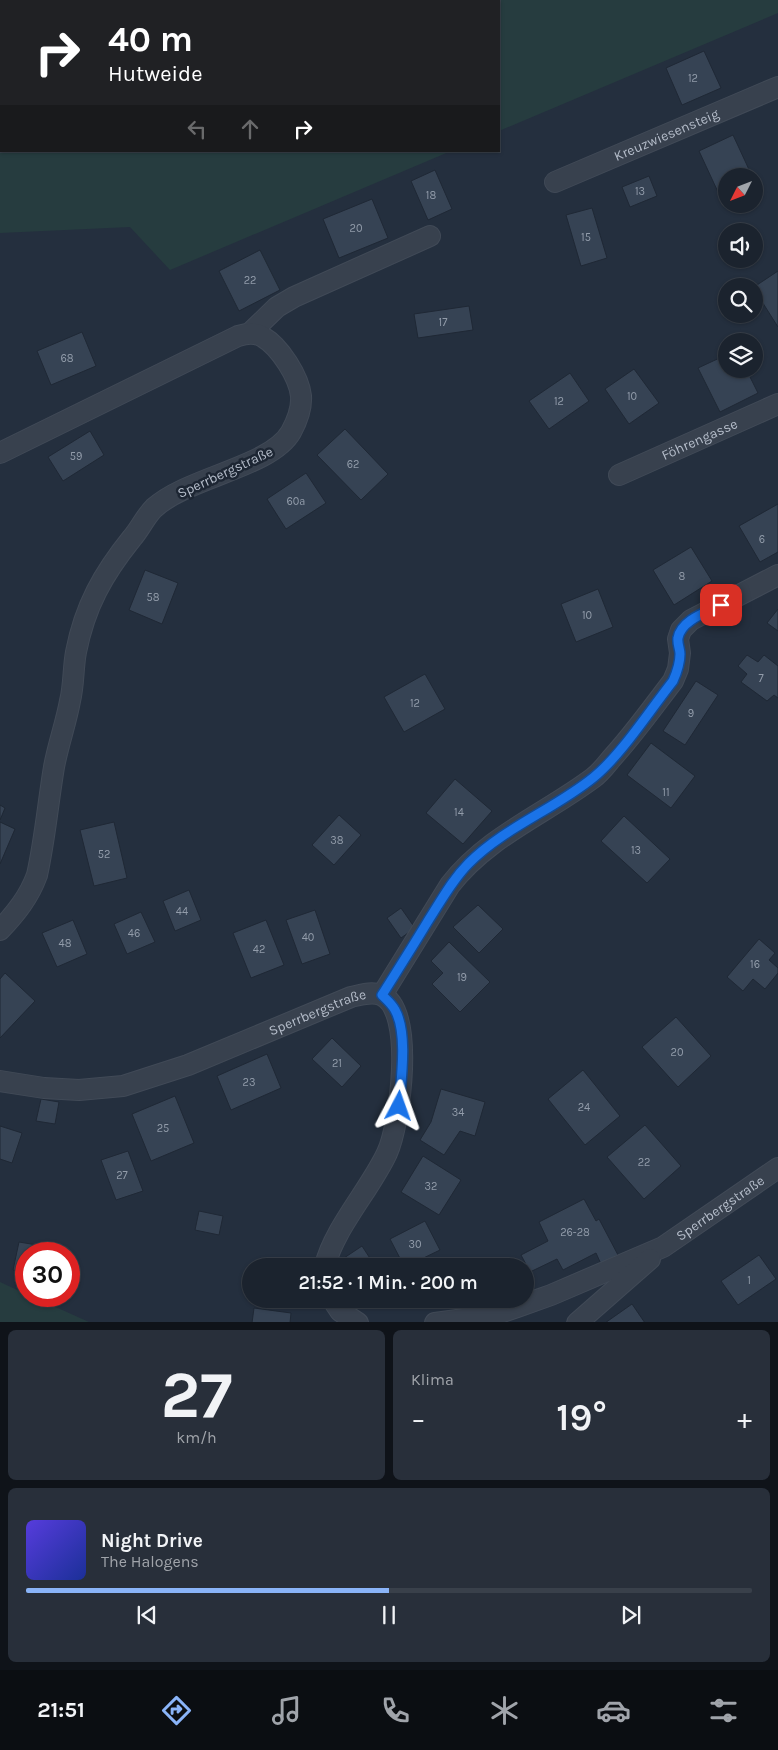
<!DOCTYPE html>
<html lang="de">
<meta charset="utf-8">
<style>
:root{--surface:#1b232e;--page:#282f3a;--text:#f1f3f6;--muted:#a0a4aa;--line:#39404a;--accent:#8ab4f8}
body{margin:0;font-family:Karla,sans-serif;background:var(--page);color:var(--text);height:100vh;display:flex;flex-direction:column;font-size:19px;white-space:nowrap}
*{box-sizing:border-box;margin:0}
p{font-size:16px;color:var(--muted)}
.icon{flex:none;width:28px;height:28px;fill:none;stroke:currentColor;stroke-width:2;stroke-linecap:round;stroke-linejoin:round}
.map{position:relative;height:1322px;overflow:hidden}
.drawer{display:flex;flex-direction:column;gap:8px;padding:8px;background:#0f1319;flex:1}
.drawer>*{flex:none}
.hud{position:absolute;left:0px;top:0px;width:500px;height:152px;box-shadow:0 1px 4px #0004,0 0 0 1px var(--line);background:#202124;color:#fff;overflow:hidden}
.needle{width:32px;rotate:228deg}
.tools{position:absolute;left:718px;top:168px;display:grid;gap:10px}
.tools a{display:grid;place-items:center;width:45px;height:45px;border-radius:50%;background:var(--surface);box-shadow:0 1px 4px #0004,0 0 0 1px var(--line);font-size:25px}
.speed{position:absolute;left:15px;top:1242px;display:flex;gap:10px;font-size:25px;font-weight:700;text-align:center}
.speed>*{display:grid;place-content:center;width:65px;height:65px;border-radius:50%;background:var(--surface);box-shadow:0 1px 4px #0004,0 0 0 1px var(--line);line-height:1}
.speed .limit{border:8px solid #d22;background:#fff;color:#111}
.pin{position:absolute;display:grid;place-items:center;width:42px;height:42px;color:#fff;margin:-21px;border-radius:10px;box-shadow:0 2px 8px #0006}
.me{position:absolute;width:55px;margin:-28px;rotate:4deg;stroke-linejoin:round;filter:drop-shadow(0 0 4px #0008)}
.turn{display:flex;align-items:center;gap:18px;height:105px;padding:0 25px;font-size:22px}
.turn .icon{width:65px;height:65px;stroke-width:2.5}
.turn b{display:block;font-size:35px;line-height:42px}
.lanes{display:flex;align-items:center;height:48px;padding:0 25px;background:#0003;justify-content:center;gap:25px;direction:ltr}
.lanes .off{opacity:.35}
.big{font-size:38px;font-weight:600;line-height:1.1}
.drawer .widget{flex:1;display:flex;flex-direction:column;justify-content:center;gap:8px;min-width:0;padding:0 18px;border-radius:8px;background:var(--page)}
.drawer .dial{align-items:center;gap:0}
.dial b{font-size:65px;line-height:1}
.song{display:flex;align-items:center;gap:15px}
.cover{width:60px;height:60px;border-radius:8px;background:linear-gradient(135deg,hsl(250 70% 55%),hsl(230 70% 35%))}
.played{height:5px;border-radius:2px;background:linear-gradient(90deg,var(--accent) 50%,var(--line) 50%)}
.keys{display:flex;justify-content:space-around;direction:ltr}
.heat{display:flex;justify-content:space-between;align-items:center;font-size:28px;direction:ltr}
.drawer .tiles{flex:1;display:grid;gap:8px;grid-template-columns:1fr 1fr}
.widget:last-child{grid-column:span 2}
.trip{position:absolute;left:242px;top:1258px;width:292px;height:50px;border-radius:25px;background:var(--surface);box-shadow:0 1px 4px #0004,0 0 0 1px var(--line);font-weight:600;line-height:50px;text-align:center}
.menu{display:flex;height:80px;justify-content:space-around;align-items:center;background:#0b0e12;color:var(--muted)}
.menu .icon{width:35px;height:35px}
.menu .selected{color:var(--accent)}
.menu b{font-size:22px;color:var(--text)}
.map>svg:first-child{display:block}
.green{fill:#263c3f}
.building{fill:#364354;stroke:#1f2835}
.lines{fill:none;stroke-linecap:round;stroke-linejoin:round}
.street-casing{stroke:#414a57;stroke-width:22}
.street{stroke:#38414e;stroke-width:20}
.route-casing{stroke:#114b97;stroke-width:12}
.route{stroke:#1a73e8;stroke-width:9}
.labels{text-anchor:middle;stroke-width:5;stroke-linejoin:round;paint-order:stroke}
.number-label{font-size:11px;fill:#929caa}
.street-label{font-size:14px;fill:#b4bcc9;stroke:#1d2633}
</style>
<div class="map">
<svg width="778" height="1323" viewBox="0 0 778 1323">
<rect width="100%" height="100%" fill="#242f3e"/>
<path class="green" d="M0 0H778V13L499 131V1H1V151H451L170 270 130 227 0 233Z
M0 1282 26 1294V1296H31L89 1322H0Z"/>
<path class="building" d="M704 51 721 88 682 105 666 68Z
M733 135 752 176H726V188L718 192 699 151Z
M435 170 452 209 428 220 411 181Z
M649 176 657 196 630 207 622 187Z
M372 199 388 238 339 258 323 219Z
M592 208 607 258 581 266 566 215Z
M260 250 280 290 239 311 219 271Z
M778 271V327L754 289V287Z
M469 306 473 330 418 338 414 314Z
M82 332 96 366 51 385 37 351Z
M726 355V369H746L758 393 720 412 698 368Z
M634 369 659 403 629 424 605 389Z
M570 373 589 401 549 429 529 401Z
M345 429 388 474 361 500 317 455Z
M90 431 104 455 63 481 48 457Z
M306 473 326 503 286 529 267 499Z
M778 504V552L760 562 739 526Z
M691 547 712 581 674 605 653 570Z
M145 570 178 583 162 624 129 610Z
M598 589 613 627 576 642 561 604Z
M778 609V631L767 623Z
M747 655 758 662 764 655 778 666V698L774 695 767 701 741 682 747 674 738 666Z
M425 674 445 709 404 732 384 697Z
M696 681 718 695 685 745 663 731Z
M651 743 695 776 671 808 627 775Z
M455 779 492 811 463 844 426 813Z
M0 805 5 808 0 820Z
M339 815 361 835 334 865 312 845Z
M624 816 670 859 647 883 601 841Z
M0 822 15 829 0 864Z
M114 822 127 878 94 886 80 830Z
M189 890 201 920 175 931 163 901Z
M478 905 503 929 479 953 453 927Z
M401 908 415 928 401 938 387 918Z
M315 910 330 954 302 964 286 920Z
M141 912 155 942 127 954 114 924Z
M73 920 87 954 57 967 42 933Z
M266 920 284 965 251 978 233 933Z
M759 939 775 953 769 960 778 968V973L765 989 753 979 743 991 727 977Z
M449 942 490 982 460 1012 432 984 443 973 431 961Z
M5 973 35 1001 0 1038V979Z
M676 1017 711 1056 678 1087 642 1047Z
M332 1038 361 1066 342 1087 312 1059Z
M267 1054 281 1088 231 1110 217 1076Z
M583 1070 620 1116 585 1145 548 1099Z
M441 1089 485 1102 475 1136 460 1131 444 1155 420 1140 431 1122Z
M175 1096 194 1143 151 1161 132 1114Z
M41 1099 59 1102 55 1124 36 1121Z
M645 1125 681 1166 644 1199 607 1157Z
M0 1126 22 1133 12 1163 0 1159Z
M128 1151 143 1191 116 1200 101 1160Z
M423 1156 461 1180 439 1215 401 1192Z
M584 1199 596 1221 599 1219 618 1255 601 1264 596 1253 563 1270 557 1259 530 1272 521 1255 548 1241 539 1222Z
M199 1211 223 1216 219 1235 195 1230Z
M425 1221 440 1250 407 1266H404L390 1239Z
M19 1242 67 1250V1254H26V1273L13 1270Z
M362 1246 375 1266H345L341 1260Z
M759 1255 776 1279 738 1305 721 1281Z
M632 1304 645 1323H605Z
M254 1308 291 1313 290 1323H252Z"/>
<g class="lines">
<g class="street-casing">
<g id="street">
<path id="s1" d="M555 182 778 87"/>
<path d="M250 333 277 307 294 297 430 236"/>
<path d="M0 453 238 336C247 333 255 332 263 337 280 347 299 377 301 396 302 409 297 421 291 432 271 467 188 477 154 508 145 517 140 529 132 538 103 574 85 606 76 652 73 668 74 685 70 701 66 723 58 745 54 767 48 803 45 839 37 875 29 897 16 913 0 930"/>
<path id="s2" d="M619 475 778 404"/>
<path d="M382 995 450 885C488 836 545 814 593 778 600 773 606 765 611 759 634 734 653 707 673 681L678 669 680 653 678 639 681 630 691 620 778 575"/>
<path id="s3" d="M0 1081 44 1088 79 1090 123 1086 188 1065 351 997C361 995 371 991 381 995 416 1009 400 1125 387 1153 371 1188 333 1230 325 1266"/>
<path d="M332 1299 340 1311 358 1323"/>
<path id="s4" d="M435 1323 494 1315 517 1307 551 1295 663 1247 778 1168"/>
<path d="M577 1323 650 1259"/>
</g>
</g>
<use href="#street" class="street"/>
</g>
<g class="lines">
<g class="route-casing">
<path id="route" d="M399 1106C401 1080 408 1033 395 1010 392 1004 387 1000 382 995 397 971 413 946 428 921 441 901 452 880 469 863 505 827 555 809 594 777 622 754 650 710 673 681 677 672 680 664 680 654 680 649 677 643 678 638 681 620 707 612 721 605"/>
</g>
<use href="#route" class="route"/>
</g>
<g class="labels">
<g class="number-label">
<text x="693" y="82">12</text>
<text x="640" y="195">13</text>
<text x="431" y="199">18</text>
<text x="356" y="232">20</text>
<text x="586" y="241">15</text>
<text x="250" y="284">22</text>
<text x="443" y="326">17</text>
<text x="67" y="362">68</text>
<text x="632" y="400">10</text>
<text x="559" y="405">12</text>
<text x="76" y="460">59</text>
<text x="353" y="468">62</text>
<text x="296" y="505">60a</text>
<text x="762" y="543">6</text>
<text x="682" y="580">8</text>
<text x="153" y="601">58</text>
<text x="587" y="619">10</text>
<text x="761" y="682">7</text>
<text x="415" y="707">12</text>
<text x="691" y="717">9</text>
<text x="666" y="796">11</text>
<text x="459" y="816">14</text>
<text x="337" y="844">38</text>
<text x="636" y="854">13</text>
<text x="104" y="858">52</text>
<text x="182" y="915">44</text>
<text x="134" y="937">46</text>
<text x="308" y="941">40</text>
<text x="65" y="947">48</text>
<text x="259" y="953">42</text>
<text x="755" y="968">16</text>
<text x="462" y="981">19</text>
<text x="677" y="1056">20</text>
<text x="337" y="1067">21</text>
<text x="249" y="1086">23</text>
<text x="584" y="1111">24</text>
<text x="458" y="1116">34</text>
<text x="163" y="1132">25</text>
<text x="644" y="1166">22</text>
<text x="122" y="1179">27</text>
<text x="431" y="1190">32</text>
<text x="575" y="1236">26-28</text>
<text x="415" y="1248">30</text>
<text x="749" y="1284">1</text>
</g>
<g class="street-label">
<text dy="5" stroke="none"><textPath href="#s1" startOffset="121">Kreuzwiesensteig</textPath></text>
<text dy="5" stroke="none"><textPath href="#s2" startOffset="88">Föhrengasse</textPath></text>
<text transform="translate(225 472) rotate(-25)" y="5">Sperrbergstraße</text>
<text dy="5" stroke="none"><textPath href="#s3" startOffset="332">Sperrbergstraße</textPath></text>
<text dy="5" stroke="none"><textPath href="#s4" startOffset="311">Sperrbergstraße</textPath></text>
</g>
</g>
</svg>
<div class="tools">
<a><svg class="needle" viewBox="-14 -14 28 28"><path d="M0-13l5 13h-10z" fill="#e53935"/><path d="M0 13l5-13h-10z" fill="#a0a4aa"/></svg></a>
<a><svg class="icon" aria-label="sound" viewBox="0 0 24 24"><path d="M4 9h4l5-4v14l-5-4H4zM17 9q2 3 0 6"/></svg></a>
<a><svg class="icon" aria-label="search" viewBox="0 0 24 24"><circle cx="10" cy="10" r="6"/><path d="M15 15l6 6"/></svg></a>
<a><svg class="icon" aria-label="layers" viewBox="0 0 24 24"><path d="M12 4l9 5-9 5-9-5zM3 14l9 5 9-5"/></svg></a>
</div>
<div class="speed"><div class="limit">30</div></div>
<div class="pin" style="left:721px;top:605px;background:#d93025"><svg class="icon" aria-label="arrive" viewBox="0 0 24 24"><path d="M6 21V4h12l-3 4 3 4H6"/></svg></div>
<svg class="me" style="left:399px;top:1106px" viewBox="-20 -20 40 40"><path d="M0-17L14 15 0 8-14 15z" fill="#1a73e8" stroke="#fff" stroke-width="4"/></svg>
<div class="trip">21:52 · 1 Min. · 200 m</div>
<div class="hud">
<div class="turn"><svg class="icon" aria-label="right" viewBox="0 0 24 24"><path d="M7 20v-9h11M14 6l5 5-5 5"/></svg><div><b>40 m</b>Hutweide</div></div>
<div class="lanes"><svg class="icon off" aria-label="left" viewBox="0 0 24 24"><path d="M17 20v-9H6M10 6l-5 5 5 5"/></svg><svg class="icon off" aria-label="ahead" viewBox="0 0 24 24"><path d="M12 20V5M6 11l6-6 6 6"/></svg><svg class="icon" aria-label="right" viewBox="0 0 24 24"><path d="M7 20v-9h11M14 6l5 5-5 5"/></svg></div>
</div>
</div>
<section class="drawer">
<div class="tiles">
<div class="widget dial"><b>27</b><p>km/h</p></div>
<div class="widget"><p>Klima</p>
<div class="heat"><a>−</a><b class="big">19°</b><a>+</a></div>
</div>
<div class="widget">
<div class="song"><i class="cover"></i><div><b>Night Drive</b><p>The Halogens</p></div></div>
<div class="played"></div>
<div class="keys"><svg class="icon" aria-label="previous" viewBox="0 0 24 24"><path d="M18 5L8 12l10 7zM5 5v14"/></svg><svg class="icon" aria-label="pause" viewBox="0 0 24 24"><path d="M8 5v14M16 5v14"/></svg><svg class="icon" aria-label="next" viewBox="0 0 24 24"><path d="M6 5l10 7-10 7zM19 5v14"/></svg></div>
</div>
</div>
</section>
<nav class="menu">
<b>21:51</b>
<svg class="icon selected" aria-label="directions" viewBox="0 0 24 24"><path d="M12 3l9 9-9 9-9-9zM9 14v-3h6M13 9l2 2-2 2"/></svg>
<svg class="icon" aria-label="music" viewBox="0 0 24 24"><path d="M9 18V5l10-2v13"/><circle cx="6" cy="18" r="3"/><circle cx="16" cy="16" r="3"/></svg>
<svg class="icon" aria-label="phone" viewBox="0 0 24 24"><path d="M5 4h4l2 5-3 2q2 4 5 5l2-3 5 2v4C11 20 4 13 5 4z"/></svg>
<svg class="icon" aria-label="climate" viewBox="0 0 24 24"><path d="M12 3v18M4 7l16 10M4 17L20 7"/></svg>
<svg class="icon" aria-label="car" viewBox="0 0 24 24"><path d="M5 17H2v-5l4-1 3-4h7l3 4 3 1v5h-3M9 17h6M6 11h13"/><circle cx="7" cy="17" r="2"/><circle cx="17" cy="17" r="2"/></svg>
<svg class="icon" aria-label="filters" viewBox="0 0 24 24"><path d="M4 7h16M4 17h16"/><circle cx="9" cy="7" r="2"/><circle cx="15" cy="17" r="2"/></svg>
</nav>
